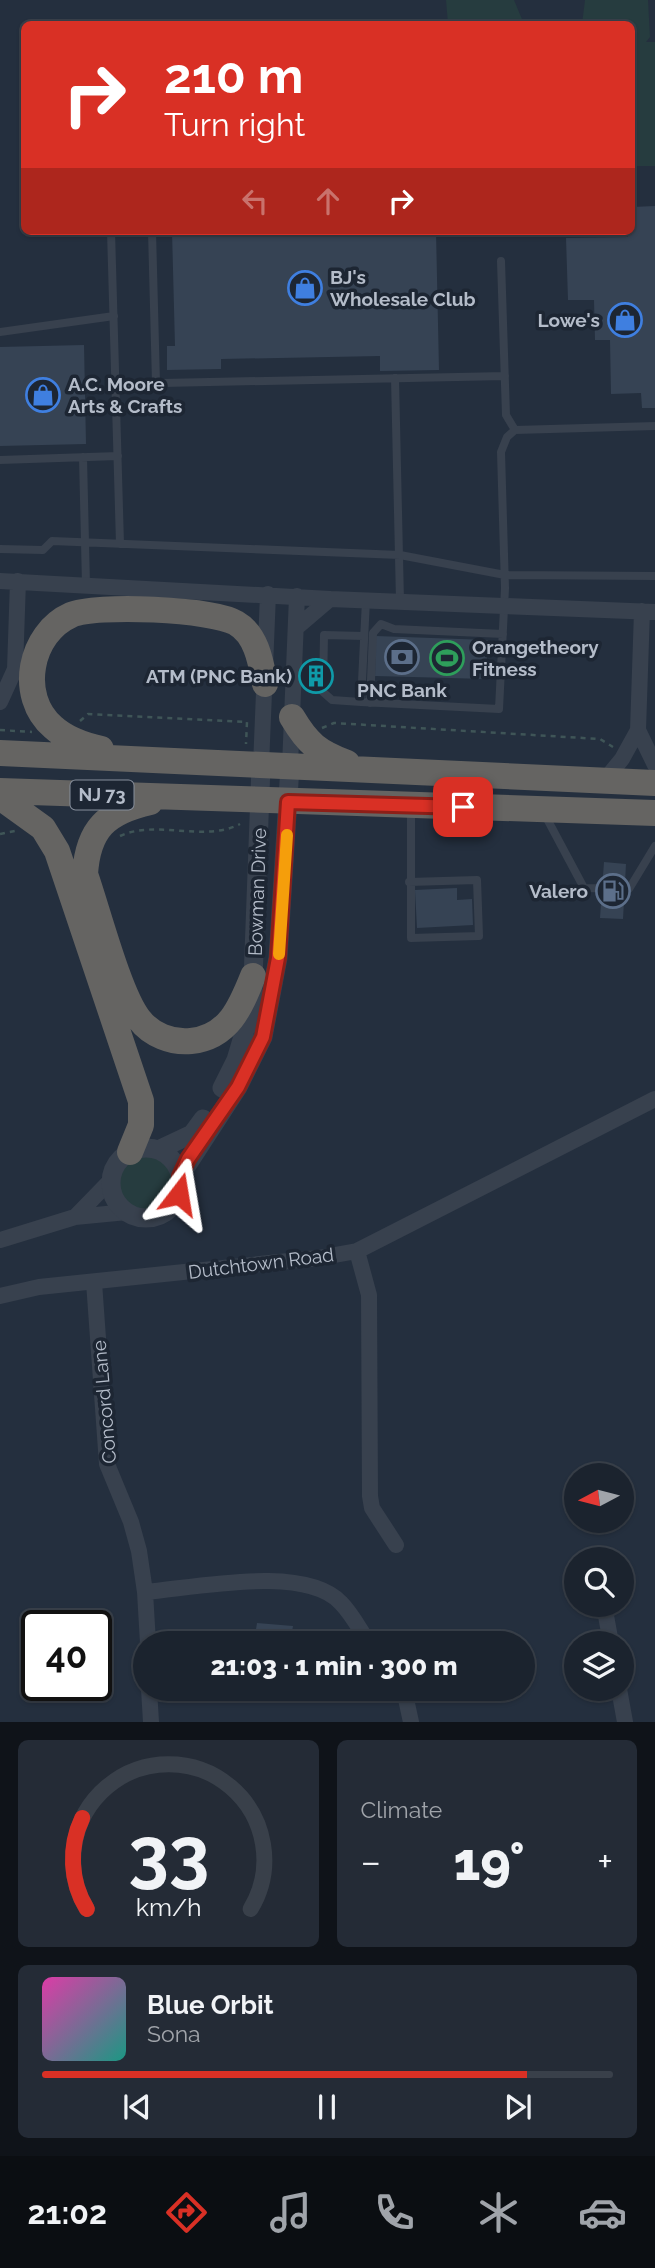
<!DOCTYPE html>
<meta charset="utf-8">
<style>
:root{--surface:#1b232e;--page:#242b36;--text:#f1f3f6;--muted:#a0a4aa;--line:#39404a;--accent:#d93025}
body{margin:0;font-family:Raleway,sans-serif;background:var(--page);color:var(--text);height:100vh;display:flex;flex-direction:column;font-size:26px;white-space:nowrap}
*{box-sizing:border-box;margin:0}
p{font-size:23px;color:var(--muted)}
.icon{flex:none;width:38px;height:38px;fill:none;stroke:currentColor;stroke-width:2;stroke-linecap:round;stroke-linejoin:round}
.map{position:relative;height:1722px;overflow:hidden}
.drawer{display:flex;flex-direction:column;gap:18px;padding:18px;background:#0f1319;flex:1}
.drawer>*{flex:none}
.hud{position:absolute;left:21px;top:21px;width:614px;height:214px;border-radius:10px;box-shadow:0 2px 5px #0004,0 0 0 2px var(--line);background:#d93025;color:#fff;overflow:hidden}
.needle{width:46px;rotate:263deg}
.buttons{position:absolute;left:564px;top:1463px;display:grid;gap:14px}
.buttons a{display:grid;place-items:center;width:70px;height:70px;border-radius:50%;background:var(--surface);box-shadow:0 2px 5px #0004,0 0 0 2px var(--line);font-size:35px}
.speed{position:absolute;left:21px;top:1610px;display:flex;gap:14px;font-size:35px;font-weight:700;text-align:center}
.speed>*{display:grid;place-content:center;width:91px;height:91px;border-radius:50%;background:var(--surface);box-shadow:0 2px 5px #0004,0 0 0 2px var(--line);line-height:1}
.speed .limit{border:4px solid #111;border-radius:10px;background:#fff;color:#111}
.pin{position:absolute;display:grid;place-items:center;width:60px;height:60px;color:#fff;margin:-30px;border-radius:14px;box-shadow:0 4px 10px #0006}
.me{position:absolute;width:77px;margin:-38px;rotate:14deg;stroke-linejoin:round;filter:drop-shadow(0 0 5px #0008)}
.turn{display:flex;align-items:center;gap:24px;height:147px;padding:0 28px;font-size:32px}
.turn .icon{width:91px;height:91px;stroke-width:2.5}
.turn b{display:block;font-size:49px;line-height:60px}
.lanes{display:flex;align-items:center;height:66px;padding:0 28px;background:#0003;justify-content:center;gap:35px;direction:ltr}
.lanes .off{opacity:.35}
.big{font-size:52px;font-weight:800;line-height:1.1}
.drawer .widget{flex:1;display:flex;flex-direction:column;justify-content:center;gap:10px;min-width:0;padding:0 24px;border-radius:10px;background:var(--page)}
.drawer .dial{align-items:center;gap:0}
.dial svg{height:182px;overflow:visible;fill:none;stroke:var(--line);stroke-width:7;stroke-linecap:round;text-anchor:middle}
.dial text{fill:var(--text);stroke:none}
.song{display:flex;align-items:center;gap:21px}
.cover{width:84px;height:84px;border-radius:10px;background:linear-gradient(135deg,hsl(320 70% 55%),hsl(170 70% 35%))}
.played{height:7px;border-radius:4px;background:linear-gradient(90deg,var(--accent) 85%,var(--line) 85%)}
.keys{display:flex;justify-content:space-around;direction:ltr}
.heat{display:flex;justify-content:space-between;align-items:center;font-size:38px;direction:ltr}
.drawer .tiles{flex:1;display:grid;gap:18px;grid-template-columns:1fr 1fr}
.widget:last-child{grid-column:span 2}
.trip{position:absolute;left:133px;top:1631px;width:402px;height:70px;border-radius:35px;background:var(--surface);box-shadow:0 2px 5px #0004,0 0 0 2px var(--line);font-weight:800;line-height:70px;text-align:center}
.tabs{display:flex;height:112px;justify-content:space-around;align-items:center;background:#0b0e12;color:var(--muted)}
.tabs .icon{width:49px;height:49px}
.tabs .selected{color:var(--accent)}
.tabs b{font-size:32px;color:var(--text)}
.map>svg:first-child{display:block}
.green{fill:#263c3f}
.building{fill:#364354}
.lines{fill:none;stroke-linecap:round;stroke-linejoin:round}
.path{stroke:#3f5557;stroke-width:2.5;stroke-dasharray:5 5;stroke-linecap:butt}
.service{stroke:#38414e;stroke-width:8}
.minor{stroke:#38414e;stroke-width:16}
.tertiary{stroke:#38414e;stroke-width:19}
.trunk{stroke:#656462;stroke-width:26}
.route-casing{stroke:#8d1f18;stroke-width:18}
.route{stroke:#d93025;stroke-width:12}
.slow{stroke:#f59e0b;stroke-width:12}
.labels{text-anchor:middle;stroke-width:7;stroke-linejoin:round;paint-order:stroke}
.shield{fill:#1d2633;stroke:#878f9c;stroke-width:2}
.shield-label{font-size:18px;font-weight:bold;fill:#b4bcc9}
.poi-label{font-size:19px;font-weight:bold;fill:#b4bcc9;stroke:#1d2633;text-anchor:start}
.street-label{font-size:19px;fill:#b4bcc9;stroke:#1d2633}
</style>
<div class="map">
<svg width="655" height="1722" viewBox="0 0 655 1722">
<rect width="100%" height="100%" fill="#242f3e"/>
<path class="green" d="M446 0H514L524 24H448Z
M585 0H648L650 37 646 42H655V166H632V24H582Z
M111 1183a35 35 0 1 1 70 0a35 35 0 1 1-70 0Z"/>
<path class="building" d="M655 206V408H642L641 393 611 394 610 340H595L594 300H568L566 238 628 237V231H632V207Z
M172 231H436L439 370 380 371V356L221 359V369L167 370V346H175Z
M84 345 86 444 0 446V347Z
M376 636 488 640 486 679 375 676Z
M604 862 626 864 623 919 600 918Z
M457 888V900L472 899 473 925 417 928 415 890Z
M257 1623 293 1626 290 1643 254 1642Z"/>
<g class="lines">
<path class="path" d="M80 721 88 714 247 722 246 744
M322 728 334 723 600 739 613 747
M0 730 32 732
M0 834 15 831
M120 836C157 819 203 843 240 824"/>
<path class="service" d="M111 231 120 544
M152 231 156 383
M501 261 506 415 515 430
M0 332 114 316
M395 378 400 601
M115 384 505 376
M83 457 86 585
M0 460 118 456
M0 549 43 550 52 541 400 555 505 575 655 576
M366 600 361 702 499 709 505 588 501 452 507 437 515 430 655 426
M361 702 332 700 323 692 324 635 364 636
M370 703 373 633 381 624 394 629 503 634
M545 815 584 888 629 889 655 846
M409 882 477 880 479 936 411 938V809"/>
<path class="minor" d="M0 581 330 599 655 612
M296 628 330 599
M0 702 15 669 18 581
M638 730 655 765
M261 766 268 594
M290 766 297 596
M604 781 622 759 638 730 642 611
M75 1217 111 1180
M0 1240 75 1217 127 1212
M357 1251 369 1295 370 1496 372 1508 396 1545
M94 1282 107 1464 131 1522 139 1551 145 1592 148 1643
M0 1296 39 1287 318 1258 357 1251 655 1099
M145 1592C194 1588 305 1564 341 1603 352 1614 360 1630 369 1643
M604 1605 611 1643
M149 1689 151 1722
M399 1689 406 1699 411 1722
M619 1689 625 1722"/>
<path class="tertiary" d="M222 1088 236 1060 252 1006 261 766
M111 1183a35 35 0 1 1 70 0a35 35 0 1 1-70 0Z
M158 1150 192 1134 203 1119
M180 1176 238 1087 263 1037 278 958 290 766"/>
<path class="trunk" d="M292 717C308 744 318 752 347 763
M101 749C84 745 66 739 53 727 17 696 30 633 71 615 95 604 213 609 236 623 257 635 261 663 265 684
M0 753 655 783
M0 791 655 813
M0 797 43 828 57 851 141 1101V1125L130 1152
M150 802C106 812 88 829 85 874 97 908 119 994 139 1019 151 1035 172 1043 191 1041 229 1037 241 1006 253 976"/>
</g>
<g class="lines">
<g class="route-casing">
<path id="route" d="M179 1194 180 1176 188 1159 238 1087 263 1037 278 958 288 802 463 807"/>
</g>
<use href="#route" class="route"/>
<path class="slow" d="M279 954 287 835"/>
</g>
<defs>
<g id="shop-ring" transform="scale(1.75)"><circle r="9.5" fill="#1d2633" stroke="#3f7fe0" stroke-width="1.5"/><path d="M-5-2.5h2.3a2.7 3.5 0 0 1 5.4 0H5L5.5 6h-11ZM-1.5-2.5h3a1.5 2.3 0 0 0-3 0Z" fill="#3f7fe0"/></g>
<g id="bank-ring" transform="scale(1.75)"><circle r="9.5" fill="#1d2633" stroke="#5c6f8a" stroke-width="1.5"/><path d="M-6-4H6V4H-6ZM0-2.3a2.3 2.3 0 1 0 0 4.6a2.3 2.3 0 1 0 0-4.6Z" fill="#5c6f8a"/></g>
<g id="stadium-ring" transform="scale(1.75)"><circle r="9.5" fill="#1d2633" stroke="#2e9e5b" stroke-width="1.5"/><path d="M0-5a6.5 5 0 1 0 0 10a6.5 5 0 1 0 0-10ZM-3.5-1.8h7v3.6h-7Z" fill="#2e9e5b"/></g>
<g id="building-ring" transform="scale(1.75)"><circle r="9.5" fill="#1d2633" stroke="#0f9aa8" stroke-width="1.5"/><path d="M-4-6H4V6H1V3H-1V6H-4ZM-2.5-4.3h1.7v1.8h-1.7ZM.8-4.3h1.7v1.8H.8ZM-2.5-1h1.7V.8h-1.7ZM.8-1h1.7V.8H.8Z" fill="#0f9aa8"/></g>
<g id="fuel-ring" transform="scale(1.75)"><circle r="9.5" fill="#1d2633" stroke="#5c6f8a" stroke-width="1.5"/><path d="M-5.5-6h7V0h2V4h1.3V-2.5L3-4.5l.8-.8L6-3V5H2.5V1h-1V6h-7ZM-4.2-4.7v3.2H.2V-4.7Z" fill="#5c6f8a"/></g>
</defs>
<g fill-rule="evenodd">
<use href="#shop-ring" x="305" y="288"/>
<use href="#shop-ring" x="625" y="320"/>
<use href="#shop-ring" x="43" y="395"/>
<use href="#bank-ring" x="402" y="657"/>
<use href="#stadium-ring" x="447" y="658"/>
<use href="#building-ring" x="316" y="676"/>
<use href="#fuel-ring" x="613" y="891"/>
</g>
<g class="labels">
<rect class="shield" x="70.5" y="780.5" width="63" height="29" rx="5"/>
<g class="shield-label">
<text x="102" y="801">NJ 73</text>
</g>
<g class="poi-label">
<text x="330" y="284">BJ's<tspan x="330" dy="22">Wholesale Club</tspan></text>
<text x="600" y="327" text-anchor="end">Lowe's</text>
<text x="68" y="391">A.C. Moore<tspan x="68" dy="22">Arts &amp; Crafts</tspan></text>
<text x="472" y="654">Orangetheory<tspan x="472" dy="22">Fitness</tspan></text>
<text x="292" y="683" text-anchor="end">ATM (PNC Bank)</text>
<text x="402" y="697" text-anchor="middle">PNC Bank</text>
<text x="588" y="898" text-anchor="end">Valero</text>
</g>
<g class="street-label">
<text transform="translate(257 892) rotate(-88)" y="7">Bowman Drive</text>
<text transform="translate(261 1263) rotate(-7)" y="7">Dutchtown Road</text>
<text transform="translate(104 1402) rotate(-95)" y="7">Concord Lane</text>
</g>
</g>
</svg>
<div class="buttons">
<a><svg class="needle" viewBox="-14 -14 28 28"><path d="M0-13l5 13h-10z" fill="#e53935"/><path d="M0 13l5-13h-10z" fill="#a0a4aa"/></svg></a>
<a><svg class="icon" aria-label="search" viewBox="0 0 24 24"><circle cx="10" cy="10" r="6"/><path d="M15 15l6 6"/></svg></a>
<a><svg class="icon" aria-label="layers" viewBox="0 0 24 24"><path d="M12 4l9 5-9 5-9-5zM3 14l9 5 9-5"/></svg></a>
</div>
<div class="speed"><div class="limit">40</div></div>
<div class="pin" style="left:463px;top:807px;background:#d93025"><svg class="icon" aria-label="arrive" viewBox="0 0 24 24"><path d="M6 21V4h12l-3 4 3 4H6"/></svg></div>
<svg class="me" style="left:179px;top:1194px" viewBox="-20 -20 40 40"><path d="M0-17L14 15 0 8-14 15z" fill="#d93025" stroke="#fff" stroke-width="4"/></svg>
<div class="trip">21:03 · 1 min · 300 m</div>
<div class="hud">
<div class="turn"><svg class="icon" aria-label="right" viewBox="0 0 24 24"><path d="M7 20v-9h11M14 6l5 5-5 5"/></svg><div><b>210 m</b>Turn right</div></div>
<div class="lanes"><svg class="icon off" aria-label="left" viewBox="0 0 24 24"><path d="M17 20v-9H6M10 6l-5 5 5 5"/></svg><svg class="icon off" aria-label="ahead" viewBox="0 0 24 24"><path d="M12 20V5M6 11l6-6 6 6"/></svg><svg class="icon" aria-label="right" viewBox="0 0 24 24"><path d="M7 20v-9h11M14 6l5 5-5 5"/></svg></div>
</div>
</div>
<section class="drawer">
<div class="tiles">
<div class="widget dial"><svg viewBox="0 0 100 80">
<path d="M14 69A42 42 0 1 1 86 69"/>
<path d="M14 69A42 42 0 0 1 12 29" stroke="#d93025"/>
<text x="50" y="56" font-size="32" font-weight="700">33</text>
<text x="50" y="72" font-size="11">km/h</text>
</svg></div>
<div class="widget"><p>Climate</p>
<div class="heat"><a>−</a><b class="big">19°</b><a>+</a></div>
</div>
<div class="widget">
<div class="song"><i class="cover"></i><div><b>Blue Orbit</b><p>Sona</p></div></div>
<div class="played"></div>
<div class="keys"><svg class="icon" aria-label="previous" viewBox="0 0 24 24"><path d="M18 5L8 12l10 7zM5 5v14"/></svg><svg class="icon" aria-label="pause" viewBox="0 0 24 24"><path d="M8 5v14M16 5v14"/></svg><svg class="icon" aria-label="next" viewBox="0 0 24 24"><path d="M6 5l10 7-10 7zM19 5v14"/></svg></div>
</div>
</div>
</section>
<nav class="tabs">
<b>21:02</b>
<svg class="icon selected" aria-label="directions" viewBox="0 0 24 24"><path d="M12 3l9 9-9 9-9-9zM9 14v-3h6M13 9l2 2-2 2"/></svg>
<svg class="icon" aria-label="music" viewBox="0 0 24 24"><path d="M9 18V5l10-2v13"/><circle cx="6" cy="18" r="3"/><circle cx="16" cy="16" r="3"/></svg>
<svg class="icon" aria-label="phone" viewBox="0 0 24 24"><path d="M5 4h4l2 5-3 2q2 4 5 5l2-3 5 2v4C11 20 4 13 5 4z"/></svg>
<svg class="icon" aria-label="climate" viewBox="0 0 24 24"><path d="M12 3v18M4 7l16 10M4 17L20 7"/></svg>
<svg class="icon" aria-label="car" viewBox="0 0 24 24"><path d="M5 17H2v-5l4-1 3-4h7l3 4 3 1v5h-3M9 17h6M6 11h13"/><circle cx="7" cy="17" r="2"/><circle cx="17" cy="17" r="2"/></svg>
</nav>
